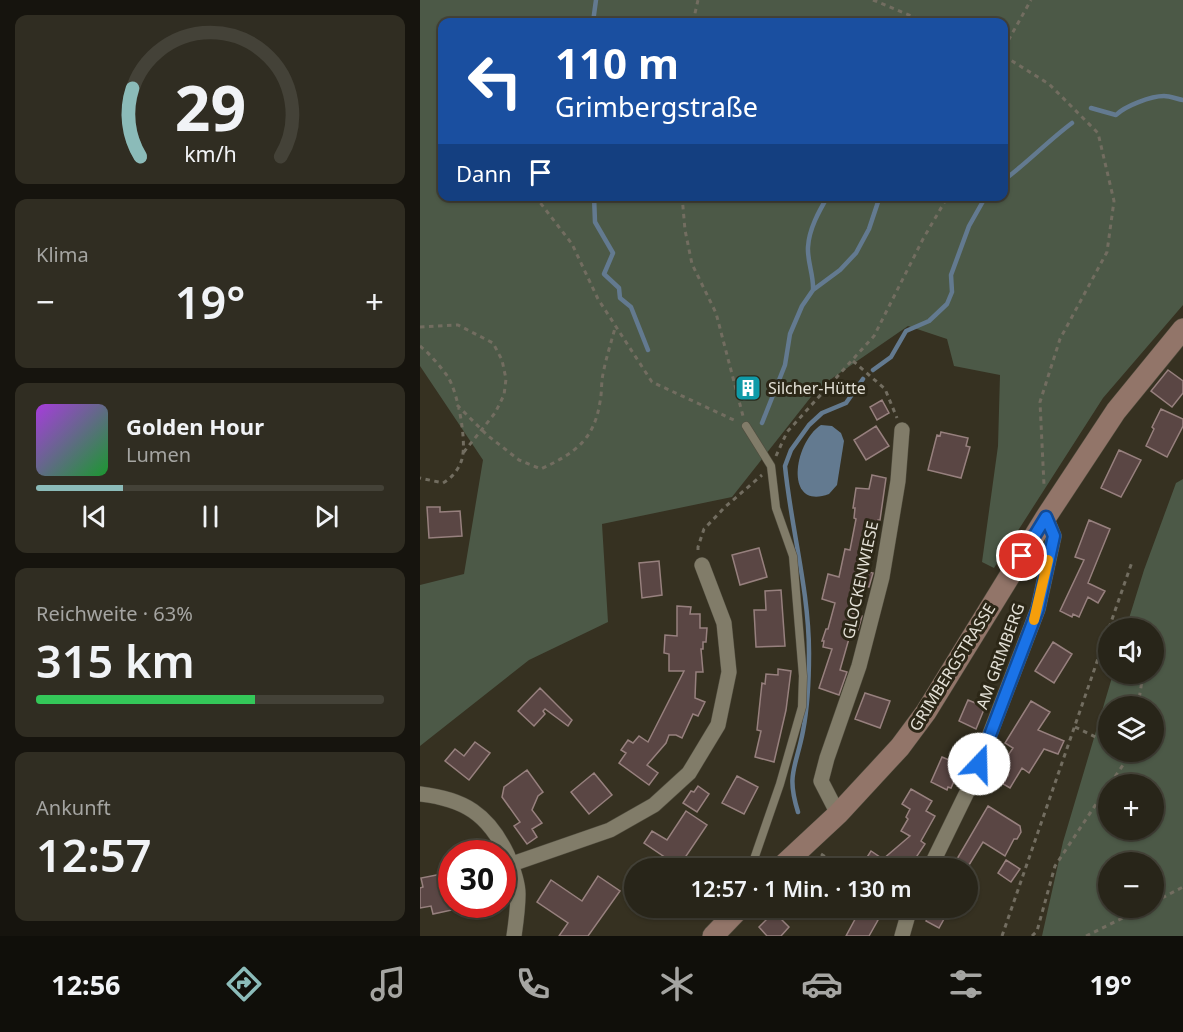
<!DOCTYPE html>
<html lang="de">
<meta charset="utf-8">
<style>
:root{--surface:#282519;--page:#302d22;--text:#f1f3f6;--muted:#a5a5a2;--line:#444238;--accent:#8bbbb9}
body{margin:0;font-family:"Noto Sans",sans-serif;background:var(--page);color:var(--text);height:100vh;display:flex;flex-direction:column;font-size:22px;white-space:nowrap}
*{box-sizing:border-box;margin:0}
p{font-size:20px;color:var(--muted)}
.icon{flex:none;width:33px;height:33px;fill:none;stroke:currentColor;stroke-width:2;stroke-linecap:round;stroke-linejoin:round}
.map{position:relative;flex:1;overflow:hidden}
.details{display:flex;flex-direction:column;gap:15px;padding:15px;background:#16140e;width:420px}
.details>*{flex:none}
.guide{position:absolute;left:18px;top:18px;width:570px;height:183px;border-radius:12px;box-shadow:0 2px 4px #0004,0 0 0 2px var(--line);background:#1a4fa0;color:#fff;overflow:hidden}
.tools{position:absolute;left:678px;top:618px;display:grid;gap:12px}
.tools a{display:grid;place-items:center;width:66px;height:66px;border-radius:50%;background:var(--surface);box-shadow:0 2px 4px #0004,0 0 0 2px var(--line);font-size:30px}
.speed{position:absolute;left:18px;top:840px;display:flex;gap:12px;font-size:30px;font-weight:700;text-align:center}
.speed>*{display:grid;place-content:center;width:78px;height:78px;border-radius:50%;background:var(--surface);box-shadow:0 2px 4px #0004,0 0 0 2px var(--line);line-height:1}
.speed .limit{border:9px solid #d22;background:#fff;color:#111}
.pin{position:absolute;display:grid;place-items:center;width:51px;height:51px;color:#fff;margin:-26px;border:3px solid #fff;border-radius:50%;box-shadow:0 2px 6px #0007}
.me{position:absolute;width:66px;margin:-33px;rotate:21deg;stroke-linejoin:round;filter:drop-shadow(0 0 4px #0008)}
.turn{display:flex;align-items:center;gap:21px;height:126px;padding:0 18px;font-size:27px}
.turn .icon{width:78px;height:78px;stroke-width:2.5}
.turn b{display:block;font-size:42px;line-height:51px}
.then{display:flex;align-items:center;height:57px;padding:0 18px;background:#0003;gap:12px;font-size:22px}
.big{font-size:45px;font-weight:600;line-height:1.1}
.details .widget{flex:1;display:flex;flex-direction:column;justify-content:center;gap:9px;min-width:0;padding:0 21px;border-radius:12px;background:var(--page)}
.details .dial{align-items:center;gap:0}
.dial svg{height:156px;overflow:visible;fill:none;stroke:var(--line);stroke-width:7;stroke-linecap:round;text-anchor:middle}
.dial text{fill:var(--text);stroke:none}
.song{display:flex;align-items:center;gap:18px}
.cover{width:72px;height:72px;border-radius:9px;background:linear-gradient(135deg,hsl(280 70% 55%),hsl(130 70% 35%))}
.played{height:6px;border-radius:3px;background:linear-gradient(90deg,var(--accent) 25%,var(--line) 25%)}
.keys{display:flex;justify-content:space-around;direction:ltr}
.heat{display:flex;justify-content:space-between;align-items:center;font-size:33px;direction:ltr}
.charge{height:9px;border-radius:4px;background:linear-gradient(90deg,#34c759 63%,var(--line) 0)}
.trip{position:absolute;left:204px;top:858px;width:354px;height:60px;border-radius:30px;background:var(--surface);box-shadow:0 2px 4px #0004,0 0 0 2px var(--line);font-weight:600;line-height:60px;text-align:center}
.menu{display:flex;height:96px;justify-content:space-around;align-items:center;background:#100f0a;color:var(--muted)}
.menu .icon{width:42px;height:42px}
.menu .on{color:var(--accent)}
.menu b{font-size:27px;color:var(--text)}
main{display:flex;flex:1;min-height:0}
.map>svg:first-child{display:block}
.green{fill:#4c5947;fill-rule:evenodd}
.water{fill:#637a90}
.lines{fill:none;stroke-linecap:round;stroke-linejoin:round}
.stream{stroke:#637a90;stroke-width:4.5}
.building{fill:#5a4644;stroke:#97807e;stroke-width:1.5}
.lane-casing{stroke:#514d3f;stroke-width:9}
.street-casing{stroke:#514d3f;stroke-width:16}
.secondary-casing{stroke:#514d3f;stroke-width:22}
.path{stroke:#726d60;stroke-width:3;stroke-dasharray:4.5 4.5;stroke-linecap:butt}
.lane{stroke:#817c69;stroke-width:8}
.street{stroke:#817c69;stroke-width:15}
.secondary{stroke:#927569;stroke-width:21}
.route-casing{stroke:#114b97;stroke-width:15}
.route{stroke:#1a73e8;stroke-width:10}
.slow{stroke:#f59e0b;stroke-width:10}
.labels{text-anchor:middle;stroke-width:6;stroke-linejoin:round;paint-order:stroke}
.poi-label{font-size:16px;fill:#e4e1d7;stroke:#2c2717;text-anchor:start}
.street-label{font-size:16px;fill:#e4e1d7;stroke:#2c2717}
</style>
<main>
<section class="details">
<div class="widget dial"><svg viewBox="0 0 100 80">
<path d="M14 69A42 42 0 1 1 86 69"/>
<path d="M14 69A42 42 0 0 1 10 34" stroke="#8bbbb9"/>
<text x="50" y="56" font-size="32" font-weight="700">29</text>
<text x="50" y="72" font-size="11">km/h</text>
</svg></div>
<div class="widget"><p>Klima</p>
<div class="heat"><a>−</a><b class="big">19°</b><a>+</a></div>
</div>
<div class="widget">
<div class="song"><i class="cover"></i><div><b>Golden Hour</b><p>Lumen</p></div></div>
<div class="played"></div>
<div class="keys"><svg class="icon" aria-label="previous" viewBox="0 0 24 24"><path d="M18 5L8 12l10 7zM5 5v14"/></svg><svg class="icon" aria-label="pause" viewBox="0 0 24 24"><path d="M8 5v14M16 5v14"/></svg><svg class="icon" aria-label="next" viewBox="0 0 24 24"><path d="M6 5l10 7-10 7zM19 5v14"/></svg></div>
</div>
<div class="widget"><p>Reichweite · 63%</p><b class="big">315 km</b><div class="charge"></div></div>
<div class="widget"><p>Ankunft</p><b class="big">12:57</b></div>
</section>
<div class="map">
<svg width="763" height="936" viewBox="0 0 763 936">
<rect width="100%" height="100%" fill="#363121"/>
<path class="green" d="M0 0H763V305L683 398 574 568 562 562 578 446 580 375 534 366 527 339 488 326 398 388 312 497 182 524 188 622 109 660 0 746V585L44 574 63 460 0 366ZM22 22H584V196H22Z
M763 479V936H622L643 842 693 674H734V628H706L724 570 756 483ZM688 706H734V752H688ZM688 784H734V830H688ZM688 862H734V908H688Z"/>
<path class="water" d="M401 425 412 426 421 433 424 441 417 485 409 494C364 511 373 443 401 425Z"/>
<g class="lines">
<path class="stream" d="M173 22 176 0
M671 108 696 115C705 106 731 96 744 96 750 96 757 99 763 100
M584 180C607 163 628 141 652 123
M174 196 175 222 193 253 184 274 199 288 200 298 211 307 228 350
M393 290C394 276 387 261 388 247 389 229 399 211 408 196
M453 370 471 357 486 331 509 321 527 304 532 292 531 275 549 226 566 196
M342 423 365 365 370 334 382 306 393 290 420 270 436 253 449 229 460 196
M378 812C366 774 376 768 383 731 388 705 389 680 389 653 389 590 371 528 365 466L371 450 389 425 402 413 426 403 443 379"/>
</g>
<path class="building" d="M748 370 763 381V393L752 407 731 391Z
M332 377 336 397 324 400 319 380Z
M462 400 469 413 457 420 450 407Z
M741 409 763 419V426L747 457 726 446 734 429 732 427Z
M456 426 469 446 446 460 434 440Z
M521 432 548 438 546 446 550 447 541 478 508 470 517 435 520 436Z
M699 450 721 460 701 497 681 488Z
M452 475 466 478 460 520H458L448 572 453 573 449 587 435 585 427 612 442 616 438 630 432 628 420 670 427 672 419 695 399 688 412 649 403 647 404 641H402L406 629H408L415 603 402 599 408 574 419 577 425 549 430 550 436 519 434 518 435 508H433L436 488 449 489Z
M7 507H20V512L40 511 42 536 9 538Z
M669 520 690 529 668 583 685 591 678 603 668 597 659 617 653 614 652 617 640 611 664 560 655 557Z
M339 548 347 577 320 585 312 555Z
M239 561 242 595 222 598 219 563Z
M361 590 365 646 336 647 334 610H346L345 591Z
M257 606 271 607 270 614H280V628H287L286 642H283V649H281L283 672H276L275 698 285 702 278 716 273 714 262 738 256 735H249L246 743 227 765 238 773 229 785 199 763 206 753 201 750 208 740 213 743 219 736 228 742 264 671H249V654L244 653 245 635 257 636Z
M633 642 652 654 634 683 615 671Z
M358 669 371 671 366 710 354 762 335 757 341 731 337 730 342 683 345 684 346 674 358 675Z
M120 688 152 720 148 726 125 709 123 711 125 714 114 726 98 711Z
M445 693 470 701 460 728 435 719Z
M548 700 565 707 556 729 539 721Z
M611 701 630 712 618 730 644 741 638 754 624 749 609 773 602 768 590 788 573 778 593 748 585 743Z
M543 740 555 746 549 759 538 754Z
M55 742 70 753 49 780 25 761 35 749 44 756Z
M522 757 541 765 531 788 528 787 527 790 511 782Z
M107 770 123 792 118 796 112 810 122 823 112 829 117 837 107 844 94 826 100 822 82 797 84 787Z
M174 773 192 795 169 814 151 792Z
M317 776 338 787 324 814 302 803Z
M278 786 289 794 277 812 263 803 271 791 274 792Z
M491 789 512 801 506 811 515 816 501 841 505 844 489 868H440L451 851 463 859 490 836 481 831 488 819 486 817 490 809 482 804Z
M568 806 600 826 601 832 597 839H594L585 856 563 842 549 865 537 859Z
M266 811 287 825 258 868H239L246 858 224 843 232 831 247 840Z
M586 860 600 869 591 882 578 873Z
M32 872V910L13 914 11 906 0 908V888L3 887 1 878Z
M178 876 200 891 168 936H139L148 923 117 902 131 880 162 901Z
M513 908H530L519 928 506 921Z
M440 910 458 920 449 936H426Z
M354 912 369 927 361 936H347L339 927Z"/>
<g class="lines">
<g class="lane-casing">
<path id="lane" d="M326 426 351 466 356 508 373 556 383 676 382 707 360 784 333 862 334 868"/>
</g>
<g class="street-casing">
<path id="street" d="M0 794C44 799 68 814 87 854 92 866 98 881 98 894 98 908 96 922 94 936
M418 814 401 781 407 758 439 666 462 577 478 481 482 430
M92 864 190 830 234 805 269 773 298 725 309 672 304 623 282 565
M510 868 550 786 618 609 634 536 626 517
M482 936 490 908"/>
</g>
<g class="secondary-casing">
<path id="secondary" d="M360 868 418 814 480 747 506 712 626 517 696 411 763 329
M293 936 320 908"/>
</g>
<path class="path" d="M453 0 506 22
M273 22 278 0
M584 48 611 0
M584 56 629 84 678 133 694 201 687 252 640 339 620 402 624 485
M115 196 152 244 178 299 232 382 316 421
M262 196 265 230 272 264 296 313 323 416
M0 327 38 325 73 343 82 360 86 379 84 395 75 413 43 453
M0 346C10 354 21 367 28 377 38 393 47 441 42 459 39 469 32 478 23 483L0 478
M433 361 465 389 477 418
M37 405 67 435 99 460 121 469C155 453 174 440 180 402 182 393 181 383 183 374 186 358 191 343 195 328
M356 456 367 432 454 336 503 239 528 196
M278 550V547L284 529 305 507 342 475
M689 628 712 562
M718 706 723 674
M655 727 688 743
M690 784 712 752
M401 854 422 868
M734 902 763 887
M582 936 688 630
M612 936 617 931 635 866 688 786
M666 936 723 908"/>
<use href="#lane" class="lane"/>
<use href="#street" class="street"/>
<use href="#secondary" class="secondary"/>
</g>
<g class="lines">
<g class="route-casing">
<path id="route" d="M559 764 618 609 634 536 626 517 602 556"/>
</g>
<use href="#route" class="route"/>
<path class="slow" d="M614 620 628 560"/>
</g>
<defs>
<g id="building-square" transform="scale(1.35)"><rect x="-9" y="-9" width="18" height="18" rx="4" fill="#0f9aa8" stroke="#2c2717"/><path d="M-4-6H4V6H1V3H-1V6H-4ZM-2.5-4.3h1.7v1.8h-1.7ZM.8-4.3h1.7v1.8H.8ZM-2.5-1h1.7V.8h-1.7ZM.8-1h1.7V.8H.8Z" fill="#fff"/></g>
</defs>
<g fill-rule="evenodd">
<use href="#building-square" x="328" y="388"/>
</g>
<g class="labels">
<g class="poi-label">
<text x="348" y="394">Silcher-Hütte</text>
</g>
<g class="street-label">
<text transform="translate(440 580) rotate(-78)" y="6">GLOCKENWIESE</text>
<text transform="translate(580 656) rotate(-70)" y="6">AM GRIMBERG</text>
<text transform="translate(532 667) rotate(-58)" y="6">GRIMBERGSTRASSE</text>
</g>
</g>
</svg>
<div class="tools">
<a><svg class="icon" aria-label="sound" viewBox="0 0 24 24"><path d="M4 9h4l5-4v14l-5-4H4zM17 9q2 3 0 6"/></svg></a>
<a><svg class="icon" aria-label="layers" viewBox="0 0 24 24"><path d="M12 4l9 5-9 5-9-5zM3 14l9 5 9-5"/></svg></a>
<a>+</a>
<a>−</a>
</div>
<div class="speed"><div class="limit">30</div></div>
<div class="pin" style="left:602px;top:556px;background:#d93025"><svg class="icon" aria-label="arrive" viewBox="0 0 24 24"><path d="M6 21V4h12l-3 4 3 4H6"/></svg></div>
<svg class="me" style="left:559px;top:764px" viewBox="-20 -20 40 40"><circle r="19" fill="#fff"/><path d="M0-13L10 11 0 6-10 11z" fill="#1a73e8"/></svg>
<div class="trip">12:57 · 1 Min. · 130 m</div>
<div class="guide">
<div class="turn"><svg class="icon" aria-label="left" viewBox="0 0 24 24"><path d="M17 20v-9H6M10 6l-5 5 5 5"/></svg><div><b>110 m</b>Grimbergstraße</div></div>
<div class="then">Dann<svg class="icon" aria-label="arrive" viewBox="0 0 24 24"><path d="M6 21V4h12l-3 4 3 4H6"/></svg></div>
</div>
</div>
</main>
<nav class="menu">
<b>12:56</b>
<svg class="icon on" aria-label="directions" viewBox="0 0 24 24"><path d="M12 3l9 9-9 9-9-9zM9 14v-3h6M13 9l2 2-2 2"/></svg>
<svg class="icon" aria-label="music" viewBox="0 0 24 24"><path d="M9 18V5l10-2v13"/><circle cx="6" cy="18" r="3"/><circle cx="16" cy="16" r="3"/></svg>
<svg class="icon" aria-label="phone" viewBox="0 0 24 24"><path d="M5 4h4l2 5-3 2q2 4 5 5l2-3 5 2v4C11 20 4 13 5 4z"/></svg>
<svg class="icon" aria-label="climate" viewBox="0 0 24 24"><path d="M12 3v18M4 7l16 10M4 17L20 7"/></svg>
<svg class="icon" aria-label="car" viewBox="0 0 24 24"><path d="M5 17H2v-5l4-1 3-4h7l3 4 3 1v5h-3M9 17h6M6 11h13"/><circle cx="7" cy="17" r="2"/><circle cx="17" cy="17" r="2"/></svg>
<svg class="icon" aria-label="filters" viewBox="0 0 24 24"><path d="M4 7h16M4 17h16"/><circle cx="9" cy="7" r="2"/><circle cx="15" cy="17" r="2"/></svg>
<b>19°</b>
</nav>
